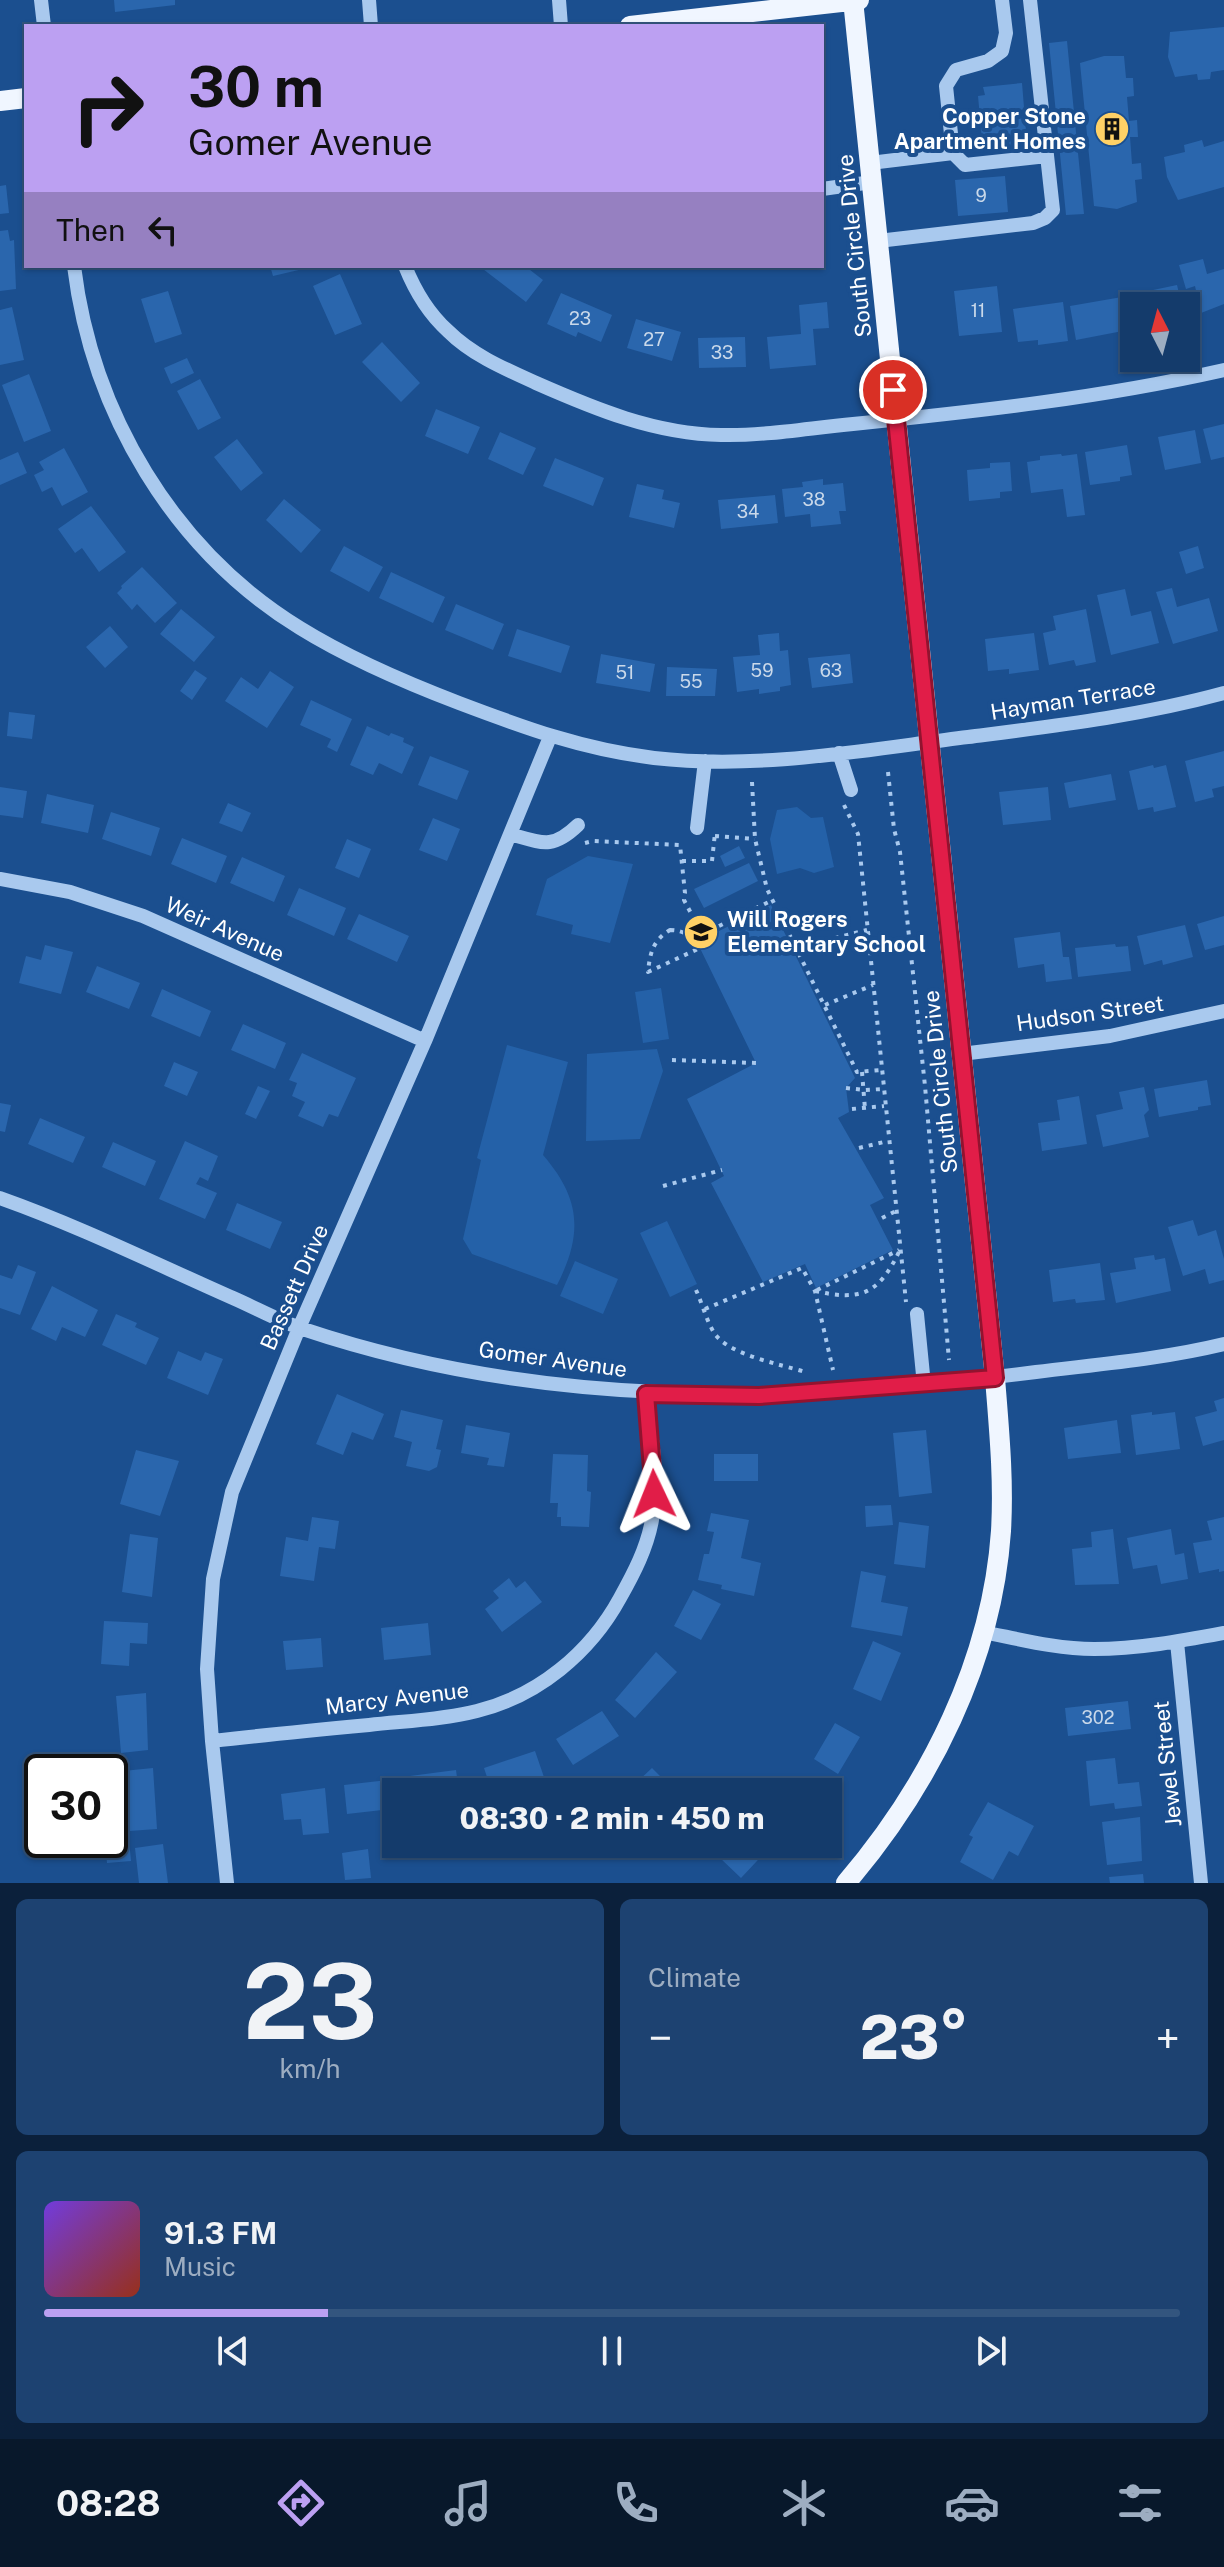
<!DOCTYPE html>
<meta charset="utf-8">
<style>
:root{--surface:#143b6b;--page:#1d4271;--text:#f1f3f6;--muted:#9dadc1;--line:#33557e;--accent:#bca0f2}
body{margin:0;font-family:"Public Sans",sans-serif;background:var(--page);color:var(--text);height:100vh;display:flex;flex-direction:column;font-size:30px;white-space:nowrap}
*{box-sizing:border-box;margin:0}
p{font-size:26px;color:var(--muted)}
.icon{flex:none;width:44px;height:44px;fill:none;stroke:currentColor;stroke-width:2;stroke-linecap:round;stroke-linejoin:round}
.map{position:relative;height:1883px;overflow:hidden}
.side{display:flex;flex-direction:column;gap:16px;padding:16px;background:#0b203b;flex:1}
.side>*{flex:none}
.top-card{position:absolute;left:24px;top:24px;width:800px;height:244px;border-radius:0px;box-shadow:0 2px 6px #0004,0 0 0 2px var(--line);background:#bca0f2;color:#111;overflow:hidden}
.needle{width:52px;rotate:354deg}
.tools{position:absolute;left:1120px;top:292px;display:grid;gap:16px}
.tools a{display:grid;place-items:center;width:80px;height:80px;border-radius:0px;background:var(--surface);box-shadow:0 2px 6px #0004,0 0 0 2px var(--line);font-size:40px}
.speed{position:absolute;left:24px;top:1754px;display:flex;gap:16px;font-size:40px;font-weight:700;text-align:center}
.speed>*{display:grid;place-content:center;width:104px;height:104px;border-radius:50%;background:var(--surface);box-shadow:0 2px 6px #0004,0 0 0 2px var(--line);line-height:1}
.speed .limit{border:4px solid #111;border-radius:12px;background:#fff;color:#111}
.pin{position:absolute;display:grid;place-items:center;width:68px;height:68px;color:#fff;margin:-34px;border:4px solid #fff;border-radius:50%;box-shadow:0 2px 8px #0007}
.me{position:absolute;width:88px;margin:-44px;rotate:358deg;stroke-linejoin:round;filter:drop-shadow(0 0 6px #0008)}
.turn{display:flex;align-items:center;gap:28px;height:168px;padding:0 32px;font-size:36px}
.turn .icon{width:104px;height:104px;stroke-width:2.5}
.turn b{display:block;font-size:56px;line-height:68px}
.then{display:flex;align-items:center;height:76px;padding:0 32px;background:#0003;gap:16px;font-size:30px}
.big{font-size:60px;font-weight:800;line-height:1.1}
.side .tile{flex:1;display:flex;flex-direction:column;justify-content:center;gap:12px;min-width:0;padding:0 28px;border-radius:12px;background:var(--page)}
.side .dial{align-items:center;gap:0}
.dial b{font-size:104px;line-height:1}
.song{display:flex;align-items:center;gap:24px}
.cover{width:96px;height:96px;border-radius:12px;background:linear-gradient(135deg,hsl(260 70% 55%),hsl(10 70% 35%))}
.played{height:8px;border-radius:4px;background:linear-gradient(90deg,var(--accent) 25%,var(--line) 25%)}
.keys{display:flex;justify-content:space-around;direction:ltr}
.heat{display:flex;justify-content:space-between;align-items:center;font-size:44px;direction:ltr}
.side .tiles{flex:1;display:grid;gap:16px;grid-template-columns:1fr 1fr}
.tile:last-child{grid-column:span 2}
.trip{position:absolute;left:382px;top:1778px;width:460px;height:80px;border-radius:0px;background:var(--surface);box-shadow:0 2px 6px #0004,0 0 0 2px var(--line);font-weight:800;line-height:80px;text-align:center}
.tabs{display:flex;height:128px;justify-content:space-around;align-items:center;background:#08182b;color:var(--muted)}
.tabs .icon{width:56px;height:56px}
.tabs .current{color:var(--accent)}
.tabs b{font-size:36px;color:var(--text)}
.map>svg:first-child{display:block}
.green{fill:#2461a8}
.building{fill:#2a66ad}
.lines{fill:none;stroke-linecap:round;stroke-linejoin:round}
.path{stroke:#a9c9ee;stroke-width:4;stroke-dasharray:4 6;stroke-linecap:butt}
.minor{stroke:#a9c9ee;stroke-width:14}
.major{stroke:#f0f6ff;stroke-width:20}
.route-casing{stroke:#92132f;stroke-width:20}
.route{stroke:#e11d48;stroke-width:14}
.labels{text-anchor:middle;stroke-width:8;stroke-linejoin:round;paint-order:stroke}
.number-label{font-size:18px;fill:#cad9ea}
.poi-label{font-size:22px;font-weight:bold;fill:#fff;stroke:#1b4f8f;text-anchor:end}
.street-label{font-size:22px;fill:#fff;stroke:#1b4f8f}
</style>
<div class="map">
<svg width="1224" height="1883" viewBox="0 0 1224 1883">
<rect width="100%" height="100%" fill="#1b4f8f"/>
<path class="green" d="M797 807 811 818 823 817 834 867 814 873 800 868 777 874 770 839 777 810Z
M588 856 633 864 610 943 571 934 573 925 536 915 547 879Z
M661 988 669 1039 643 1043 635 992Z
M507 1045 568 1062 543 1155C581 1199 583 1234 557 1285L472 1254 463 1239 481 1160 477 1158Z
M657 1049 663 1071 640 1139 586 1141 587 1054Z
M667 1221 697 1284 670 1297 640 1233Z
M575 1261 618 1279 603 1314 560 1296Z"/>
<path class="building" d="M114 0H175V5L115 12Z
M1224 27V70L1211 72 1210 79 1198 80 1197 74 1175 77 1168 57 1170 32Z
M1067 41 1084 214 1066 215 1049 43Z
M1104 56H1124L1126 78H1133L1134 96 1127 97 1129 121 1137 120 1138 137H1130L1132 164 1141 163 1142 179 1135 180 1137 202 1117 209 1094 206 1080 63Z
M1022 83 1027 144 990 148 989 139 982 140 978 96 985 95 983 87Z
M1202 140 1204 147 1224 141V187L1178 200 1167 177 1164 157 1185 152 1184 145Z
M1005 176 1008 212 958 216 955 180Z
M6 185 9 213 0 214V186Z
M8 230 10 241 14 240 16 289 0 291V231Z
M1203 259 1207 274 1224 269V304L1201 313 1195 286 1186 289 1179 265Z
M270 266H303V269L273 276Z
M479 266H525L543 280 526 302Z
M340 274 362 324 335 335 313 286Z
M1177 285 1182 306H1134L1133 312 1129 295Z
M997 286 1002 332 959 336 954 291Z
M168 291 182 334 155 343 141 299Z
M561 293 612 315 601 342 578 332 576 337 547 324Z
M1122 297 1128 330 1076 340 1070 306Z
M827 302 829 328 813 329 816 365 770 369 767 337 801 334 799 305Z
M1063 302 1068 341 1038 345V340L1018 342 1013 309Z
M12 307 24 360 0 365V310Z
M636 319 681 332 672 361 627 348Z
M745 337 746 367 699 368 698 338Z
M382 342 420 383 401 402 362 362Z
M187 358 194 373 171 384 164 368Z
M29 374 51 431 24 442 2 385Z
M200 379 221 418 198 430 177 391Z
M436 409 480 427 468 454 425 436Z
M1224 424V457L1211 460 1203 429Z
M1195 430 1201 463 1165 470 1158 437Z
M500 432 536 448 523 475 488 459Z
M237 439 263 473 241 491 214 457Z
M1127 445 1132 475 1120 477V481L1090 485 1085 452Z
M64 448 88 492 62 506 52 487 42 492 34 475 44 470 39 462Z
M18 452 27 473 0 485V460Z
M1061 454 1062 456 1077 454 1085 515 1067 517 1063 489 1031 493 1027 462 1040 460V456Z
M555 458 604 478 593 506 543 486Z
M1010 462 1012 491 1000 492V498L969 501 967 470 990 468V463Z
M823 479V485L843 483 846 511H839L841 524 811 527 810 514 785 517 782 489 803 487 802 482Z
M637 484 664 490 662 499 680 503 674 528 629 517Z
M775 495 778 523 721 529 718 500Z
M284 499 321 530 301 553 266 520Z
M91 506 126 552 99 572 82 548 75 553 58 529Z
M344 546 383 567 369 592 330 571Z
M1198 546 1204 568 1186 574 1179 552Z
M142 567 177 603 155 623 137 604 132 610 117 593 122 588 121 586Z
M391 572 445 597 433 623 379 598Z
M1172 588 1177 607 1209 598 1218 631 1173 644 1156 592Z
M1125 589 1131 616 1151 611 1159 643 1111 655 1097 595Z
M456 604 504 624 493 650 445 630Z
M181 609 215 637 194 662 160 634Z
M1086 609 1096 662 1076 666 1074 660 1049 665 1043 633 1056 630 1053 616Z
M110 626 128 647 105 668 86 647Z
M517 629 570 646 561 673 508 656Z
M779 633 780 651 788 650 791 685 780 687V691L759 694V689L737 692 733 657 760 655 758 635Z
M1034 633 1039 670 1009 674V669L988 671 985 639Z
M601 654 655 664 650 692 596 683Z
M850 654 853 683 812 688 808 658Z
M667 667 717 669 715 696H666Z
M195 670 207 678 192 700 180 691Z
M270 671 294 687 267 728 225 701 241 677 258 689Z
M311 700 352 719 337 752 327 747 331 739 300 725Z
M9 712 35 715 32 739 7 736Z
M367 726 389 736 391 733 404 738 403 742 414 747 402 774 379 763 373 775 350 765Z
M1224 751V786L1212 789 1214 797 1195 802 1185 761Z
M430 756 469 771 457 800 418 785Z
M1153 765 1154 768 1166 765 1176 807 1154 812 1153 807 1138 810 1129 771Z
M1111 774 1116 800 1069 808 1064 783Z
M0 787 27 791 23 818 0 815Z
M1048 787 1051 820 1003 825 999 792Z
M47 794 94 805 88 833 41 823Z
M228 803 251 813 242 832 219 823Z
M111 812 160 828 151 856 102 839Z
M433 818 460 829 447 861 419 850Z
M182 838 227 856 216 883 171 864Z
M347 839 371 849 359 878 335 868Z
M739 846 745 858 725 867 720 856Z
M242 857 285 876 274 902 230 883Z
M749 863 758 881 704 908 694 889Z
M299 888 346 908 334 936 287 915Z
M771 905 855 1078 846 1088 849 1112 838 1118 884 1198 870 1205 893 1250 816 1288 805 1264 763 1282 711 1183 724 1176 687 1099 756 1063 697 942Z
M359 914 409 936 397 962 347 939Z
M1224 916V945L1205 950 1197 924Z
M1185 925 1193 957 1163 965 1162 960 1144 965 1137 936Z
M1060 932 1063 957H1069L1072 979 1046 982 1044 964 1018 968 1014 938Z
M1115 944 1116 947 1128 946 1131 971 1078 977 1075 948Z
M45 945 73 952 61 994 19 983 26 956 41 960Z
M97 966 140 983 129 1009 86 992Z
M162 989 211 1011 200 1037 151 1016Z
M243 1024 286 1043 275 1069 231 1050Z
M302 1053 356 1078 338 1117 329 1114 323 1127 298 1116 305 1102 292 1096 297 1083 289 1080Z
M174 1062 198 1072 187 1096 164 1086Z
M1207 1080 1211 1105 1198 1107V1110L1159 1117 1154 1089Z
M258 1086 270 1091 256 1119 245 1114Z
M1144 1087 1149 1110 1144 1115 1149 1137 1103 1147 1096 1115 1123 1109 1119 1092Z
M1079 1096 1087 1144 1042 1151 1038 1123 1060 1120 1057 1100Z
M0 1103 11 1105 5 1132 0 1131Z
M40 1118 85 1137 73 1163 28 1144Z
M185 1141 218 1156 208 1181 200 1177 196 1184 217 1193 205 1219 159 1199Z
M113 1142 156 1161 145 1186 102 1167Z
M237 1203 282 1222 270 1249 226 1230Z
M1193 1220 1198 1236 1216 1230 1224 1259V1280L1209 1284 1205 1269 1183 1276 1168 1227Z
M1154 1255 1155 1260 1165 1258 1171 1291 1116 1303 1110 1273 1136 1269 1134 1258Z
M1100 1263 1105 1300 1076 1303 1075 1299 1053 1302 1049 1270Z
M18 1265 36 1272 20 1315 0 1308V1275L12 1279Z
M52 1286 98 1310 85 1337 62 1327 56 1341 31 1329Z
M116 1314 137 1323 135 1327 159 1338 146 1365 102 1345Z
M178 1351 201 1361 205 1352 223 1359 208 1395 167 1378Z
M337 1394 384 1414 373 1440 352 1432 343 1455 316 1444Z
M1224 1398V1440L1203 1446 1195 1417 1217 1411 1214 1401Z
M401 1410 443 1420 436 1449 441 1450 437 1467 429 1471 406 1466 412 1442 394 1437Z
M1152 1412V1415L1175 1412 1180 1449 1136 1455 1131 1415Z
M1117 1420 1121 1453 1068 1459 1064 1428Z
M466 1425 510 1433 504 1467 487 1465 489 1458 461 1453Z
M926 1430 932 1493 899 1497 893 1433Z
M136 1450 179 1461 160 1516 120 1504Z
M553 1454 588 1455 587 1491 591 1492 589 1527 561 1526V1517H557L558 1503H550Z
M714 1454H758V1481H714Z
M891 1505 893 1525 866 1527 865 1506Z
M711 1513 749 1520 741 1558 761 1563 754 1596 721 1589 722 1585 698 1580 704 1554H709L714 1532 707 1531Z
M312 1517 339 1521 335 1549 319 1547 314 1581 280 1576 286 1537 308 1541Z
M1224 1517V1571L1219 1572V1569L1199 1573 1193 1543 1212 1540 1207 1521Z
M899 1522 929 1526 925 1568 894 1564Z
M1113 1529 1119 1584 1075 1585 1072 1549 1092 1547 1091 1532Z
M1171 1529 1175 1555 1184 1553 1188 1579 1161 1584 1157 1565 1133 1569 1127 1538Z
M130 1534 158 1538 152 1597 122 1592Z
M861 1571 886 1576 881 1602 908 1607 902 1636 851 1627Z
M509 1578 516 1588 525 1581 542 1602 502 1632 485 1609 499 1598 493 1591Z
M693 1590 721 1604 701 1640 674 1626Z
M104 1621 148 1623 147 1644 130 1643 129 1666 101 1664Z
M428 1623 431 1655 384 1660 381 1628Z
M321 1638 323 1667 286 1670 283 1641Z
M873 1641 901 1653 881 1701 853 1689Z
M656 1652 677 1672 635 1718 615 1700Z
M146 1693 148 1750 121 1753 116 1696Z
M1128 1701 1131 1729 1068 1736 1065 1708Z
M602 1711 619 1736 573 1765 556 1739Z
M835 1723 860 1737 838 1774 814 1759Z
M535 1751 545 1780 506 1792H492L484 1768Z
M1115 1758 1118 1784 1139 1782 1142 1806 1115 1809 1114 1803 1090 1806 1086 1761Z
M153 1768 157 1829 129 1831 123 1771Z
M652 1768 669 1785 662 1792H645L636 1783Z
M456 1770 459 1792H412L410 1776Z
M791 1776 811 1792H778Z
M388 1780 391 1809 347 1814 344 1785Z
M325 1788 329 1833 303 1835 301 1819 284 1820 281 1794Z
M988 1802 1034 1826 1018 1856 1009 1851 993 1880 960 1862 973 1837 969 1835Z
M1140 1817 1142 1861 1107 1865 1102 1822Z
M129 1839 131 1861 107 1863 105 1841Z
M163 1844 168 1883H139L135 1848Z
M734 1844H773L741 1878 720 1858Z
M368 1849 371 1878 345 1880 342 1853Z
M1143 1874 1144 1883H1110L1109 1877Z"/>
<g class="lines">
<path class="path" d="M888 772 894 829 900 852 925 1086 949 1360
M752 782 755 839 767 889 857 1072 881 1070
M844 805 858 834 906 1302
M715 836 755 839
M585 843 593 841 680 845 685 893 684 900 704 938
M682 861H712L715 833
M670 930C685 930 691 937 700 948L648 972C650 953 653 940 670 930Z
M692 939 773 900
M796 948 867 930
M825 1005 873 985
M672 1060 756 1063
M862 1072 865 1109
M846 1088 864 1090 883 1089
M852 1109 884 1106
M859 1148 888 1141
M663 1186 722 1170
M882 1218 896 1211
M696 1290C702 1303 706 1319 713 1331 726 1355 781 1364 805 1372
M817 1290 899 1250
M815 1291C860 1301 878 1295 899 1252
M705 1309 802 1268 815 1291 833 1370"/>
<path class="minor" d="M41 0 44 26
M369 0 371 26
M559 0 561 26
M953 153 965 165 1047 156
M870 163 953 153 946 86 956 70 988 61 1002 51 1006 33 1002 0
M822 189 872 182
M878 241 1033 223 1045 218 1053 210 1030 0
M74 266C92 413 173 550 300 628 350 659 404 682 459 703 525 728 582 749 654 758 759 770 864 750 968 737 1054 726 1140 716 1224 693
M405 266C415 291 428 313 448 331 472 355 505 369 536 383 595 409 655 434 721 435 765 436 809 428 853 424 980 411 1100 398 1224 370
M839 753 851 790
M697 828 705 761
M510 834C542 843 552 850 578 825
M0 879 70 892 143 916 425 1041
M961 1054 1110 1036 1224 1011
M0 1198C79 1226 156 1264 233 1298 256 1308 279 1321 303 1329 541 1409 790 1404 1036 1372 1100 1364 1162 1359 1224 1344
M917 1314 924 1385
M983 1632C1019 1639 1057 1649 1094 1649 1138 1649 1181 1641 1224 1633
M1177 1642 1201 1883
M212 1741C264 1735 316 1730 369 1725 404 1721 442 1720 477 1711 538 1696 590 1653 620 1598 634 1573 647 1548 652 1520 660 1479 651 1434 646 1394
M227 1883 212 1741 207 1669 213 1579 232 1492 299 1328 425 1041 550 737"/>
<path class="major" d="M630 26 859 0
M0 101 26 98
M846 1883C930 1785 992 1661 1001 1531 1004 1479 999 1429 995 1378L853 0"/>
</g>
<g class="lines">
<g class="route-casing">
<path id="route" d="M654 1494 646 1394 759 1396 995 1378 893 390"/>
</g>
<use href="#route" class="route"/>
</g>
<defs>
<g id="building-disc" transform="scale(1.8)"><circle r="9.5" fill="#ffd166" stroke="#1b4f8f"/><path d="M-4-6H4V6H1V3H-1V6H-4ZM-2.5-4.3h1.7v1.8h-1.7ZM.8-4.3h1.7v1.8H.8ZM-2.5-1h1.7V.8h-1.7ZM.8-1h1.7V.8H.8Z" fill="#111"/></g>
<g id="school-disc" transform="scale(1.8)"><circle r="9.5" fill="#ffd166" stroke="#1b4f8f"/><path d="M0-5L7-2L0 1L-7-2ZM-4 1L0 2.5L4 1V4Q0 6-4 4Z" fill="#111"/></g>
</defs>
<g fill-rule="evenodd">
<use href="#building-disc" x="1112" y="129"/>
<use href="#school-disc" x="701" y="932"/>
</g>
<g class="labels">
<g class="number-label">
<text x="981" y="202">9</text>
<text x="978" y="317">11</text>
<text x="580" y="325">23</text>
<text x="654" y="346">27</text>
<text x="722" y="359">33</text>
<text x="814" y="506">38</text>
<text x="748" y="518">34</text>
<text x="762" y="677">59</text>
<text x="831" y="677">63</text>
<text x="625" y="679">51</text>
<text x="691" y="688">55</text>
<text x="1098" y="1724">302</text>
</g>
<g class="poi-label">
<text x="1086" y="124">Copper Stone<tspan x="1086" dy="25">Apartment Homes</tspan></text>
<text x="727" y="927" text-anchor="start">Will Rogers<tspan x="727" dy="25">Elementary School</tspan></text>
</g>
<g class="street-label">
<text transform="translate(854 246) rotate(-96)" y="8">South Circle Drive</text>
<text transform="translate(1073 699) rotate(-9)" y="8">Hayman Terrace</text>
<text transform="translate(225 929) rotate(24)" y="8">Weir Avenue</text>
<text transform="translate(1090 1013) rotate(-8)" y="8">Hudson Street</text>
<text transform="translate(940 1082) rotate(-96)" y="8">South Circle Drive</text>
<text transform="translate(294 1287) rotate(-66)" y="8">Bassett Drive</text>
<text transform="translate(553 1359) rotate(8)" y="8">Gomer Avenue</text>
<text transform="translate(397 1698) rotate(-7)" y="8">Marcy Avenue</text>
<text transform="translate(1167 1764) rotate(-96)" y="8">Jewel Street</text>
</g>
</g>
</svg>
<div class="tools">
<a><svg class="needle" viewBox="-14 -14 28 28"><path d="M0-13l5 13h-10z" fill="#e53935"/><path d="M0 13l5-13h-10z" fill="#9dadc1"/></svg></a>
</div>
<div class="speed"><div class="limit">30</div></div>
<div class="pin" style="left:893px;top:390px;background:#d93025"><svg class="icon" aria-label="arrive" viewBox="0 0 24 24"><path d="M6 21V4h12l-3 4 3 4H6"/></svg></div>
<svg class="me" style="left:654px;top:1494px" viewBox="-20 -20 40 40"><path d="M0-17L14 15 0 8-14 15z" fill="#e11d48" stroke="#fff" stroke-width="4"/></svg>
<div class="trip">08:30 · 2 min · 450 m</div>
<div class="top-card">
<div class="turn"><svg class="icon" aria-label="right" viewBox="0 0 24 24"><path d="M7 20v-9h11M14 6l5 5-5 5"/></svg><div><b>30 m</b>Gomer Avenue</div></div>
<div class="then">Then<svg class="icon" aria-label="left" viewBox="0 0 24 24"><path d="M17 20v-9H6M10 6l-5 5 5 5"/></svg></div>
</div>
</div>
<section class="side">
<div class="tiles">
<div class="tile dial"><b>23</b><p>km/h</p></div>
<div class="tile"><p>Climate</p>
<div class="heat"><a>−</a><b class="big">23°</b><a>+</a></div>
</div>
<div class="tile">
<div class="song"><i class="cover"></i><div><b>91.3 FM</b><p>Music</p></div></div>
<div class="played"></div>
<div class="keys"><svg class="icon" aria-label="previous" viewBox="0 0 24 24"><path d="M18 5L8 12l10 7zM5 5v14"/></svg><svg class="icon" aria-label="pause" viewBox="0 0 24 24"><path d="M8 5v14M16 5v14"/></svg><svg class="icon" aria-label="next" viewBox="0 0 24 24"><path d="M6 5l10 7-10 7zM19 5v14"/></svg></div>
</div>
</div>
</section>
<nav class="tabs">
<b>08:28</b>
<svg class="icon current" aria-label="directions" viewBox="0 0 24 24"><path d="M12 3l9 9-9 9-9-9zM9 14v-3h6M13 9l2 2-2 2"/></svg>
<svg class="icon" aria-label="music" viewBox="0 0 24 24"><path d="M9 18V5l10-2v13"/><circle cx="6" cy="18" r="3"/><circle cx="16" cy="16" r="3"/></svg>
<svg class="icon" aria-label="phone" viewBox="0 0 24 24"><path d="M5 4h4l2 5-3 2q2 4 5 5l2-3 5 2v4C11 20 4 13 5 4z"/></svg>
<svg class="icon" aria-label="climate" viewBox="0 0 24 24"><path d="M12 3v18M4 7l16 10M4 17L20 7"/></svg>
<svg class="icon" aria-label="car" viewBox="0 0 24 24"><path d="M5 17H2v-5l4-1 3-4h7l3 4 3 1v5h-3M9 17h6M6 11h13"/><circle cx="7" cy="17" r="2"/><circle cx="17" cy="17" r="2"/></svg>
<svg class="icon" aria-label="filters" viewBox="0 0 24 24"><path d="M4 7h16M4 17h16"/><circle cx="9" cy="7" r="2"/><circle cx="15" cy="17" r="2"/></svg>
</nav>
